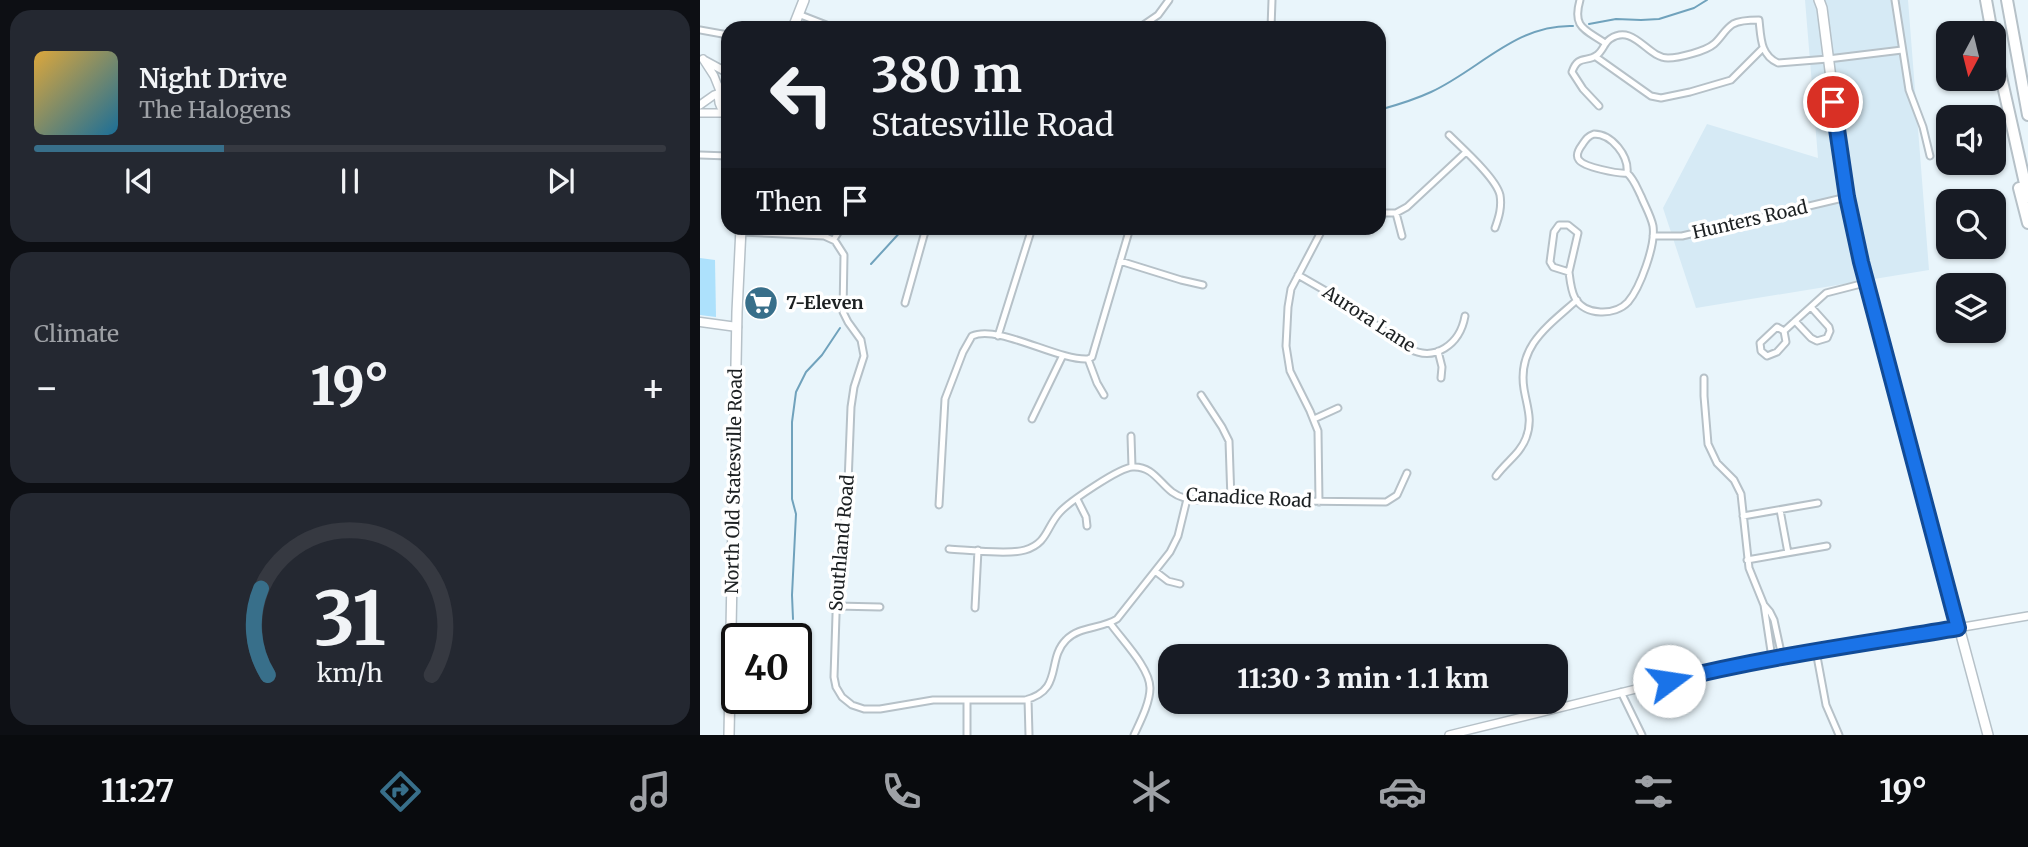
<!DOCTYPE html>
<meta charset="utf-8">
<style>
:root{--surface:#171b24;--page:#242831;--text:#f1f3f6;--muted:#9ea1a6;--line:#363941;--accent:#386f8a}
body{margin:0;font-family:Merriweather,serif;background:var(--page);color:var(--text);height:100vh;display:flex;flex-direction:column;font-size:26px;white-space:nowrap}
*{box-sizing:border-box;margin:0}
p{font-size:23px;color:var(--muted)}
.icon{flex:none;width:38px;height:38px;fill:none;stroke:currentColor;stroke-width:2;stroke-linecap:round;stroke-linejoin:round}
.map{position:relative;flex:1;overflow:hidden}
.side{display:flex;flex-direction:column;gap:10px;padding:10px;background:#0d0f14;width:700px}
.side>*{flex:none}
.guide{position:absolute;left:21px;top:21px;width:665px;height:214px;border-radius:21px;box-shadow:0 2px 5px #0004;background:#171b24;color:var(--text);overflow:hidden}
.needle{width:46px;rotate:187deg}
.fabs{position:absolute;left:1236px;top:21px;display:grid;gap:14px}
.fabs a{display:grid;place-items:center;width:70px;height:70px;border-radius:14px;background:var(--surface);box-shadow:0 2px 5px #0004;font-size:35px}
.speed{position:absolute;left:21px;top:623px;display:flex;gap:14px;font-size:35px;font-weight:700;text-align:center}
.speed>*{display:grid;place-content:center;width:91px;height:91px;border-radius:50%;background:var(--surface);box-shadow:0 2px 5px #0004;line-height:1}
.speed .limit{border:4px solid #111;border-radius:10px;background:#fff;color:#111}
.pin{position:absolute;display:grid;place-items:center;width:60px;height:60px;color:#fff;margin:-30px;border:4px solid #fff;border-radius:50%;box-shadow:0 2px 7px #0007}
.me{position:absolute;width:77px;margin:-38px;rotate:76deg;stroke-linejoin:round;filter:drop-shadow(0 0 5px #0008)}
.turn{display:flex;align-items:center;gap:24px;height:147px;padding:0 35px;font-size:32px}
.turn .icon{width:91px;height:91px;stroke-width:2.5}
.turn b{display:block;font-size:49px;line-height:60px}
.then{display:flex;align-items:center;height:66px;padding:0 35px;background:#0003;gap:14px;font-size:26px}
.big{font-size:52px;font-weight:800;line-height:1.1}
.side .widget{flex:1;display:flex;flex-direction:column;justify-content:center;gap:10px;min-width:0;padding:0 24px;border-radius:21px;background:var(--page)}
.side .dial{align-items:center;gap:0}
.dial svg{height:182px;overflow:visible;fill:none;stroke:var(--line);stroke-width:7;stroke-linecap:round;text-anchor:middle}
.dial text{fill:var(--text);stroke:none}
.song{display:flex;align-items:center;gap:21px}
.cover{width:84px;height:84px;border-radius:10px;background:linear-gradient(135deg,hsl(40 70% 55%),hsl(200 70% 35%))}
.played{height:7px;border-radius:4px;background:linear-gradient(90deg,var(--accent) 30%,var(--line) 30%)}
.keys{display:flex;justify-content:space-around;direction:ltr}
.heat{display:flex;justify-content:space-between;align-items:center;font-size:38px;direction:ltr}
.trip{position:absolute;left:458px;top:644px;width:410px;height:70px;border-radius:21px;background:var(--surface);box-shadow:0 2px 5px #0004;font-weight:800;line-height:70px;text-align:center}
.dock{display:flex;height:112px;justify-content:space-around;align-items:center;background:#090b0e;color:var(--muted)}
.dock .icon{width:49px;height:49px}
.dock .selected{color:var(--accent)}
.dock b{font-size:32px;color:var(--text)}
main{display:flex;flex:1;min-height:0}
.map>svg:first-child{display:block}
.built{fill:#d6eaf5}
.green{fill:#ade1fc}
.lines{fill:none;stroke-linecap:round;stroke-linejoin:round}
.stream{stroke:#70a2bc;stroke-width:2}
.minor-casing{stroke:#b6c1c8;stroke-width:9}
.tertiary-casing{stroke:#b6c1c8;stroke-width:10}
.secondary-casing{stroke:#b6c1c8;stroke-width:11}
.primary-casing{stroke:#b6c1c8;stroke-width:12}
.motorway-casing{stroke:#b6c1c8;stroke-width:14}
.minor{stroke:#fff;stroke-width:5}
.tertiary{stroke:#fff;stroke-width:7}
.secondary{stroke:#fff;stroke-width:8}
.primary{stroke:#fff;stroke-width:9}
.motorway{stroke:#fff;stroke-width:10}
.route-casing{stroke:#114b97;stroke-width:18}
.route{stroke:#1a73e8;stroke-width:12}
.labels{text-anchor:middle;stroke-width:7;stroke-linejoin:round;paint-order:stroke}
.street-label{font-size:18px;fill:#1c2022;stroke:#fff}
.poi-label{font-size:18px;font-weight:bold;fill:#1c2022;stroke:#fff;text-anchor:start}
</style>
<main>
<section class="side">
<div class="widget">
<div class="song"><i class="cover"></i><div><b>Night Drive</b><p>The Halogens</p></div></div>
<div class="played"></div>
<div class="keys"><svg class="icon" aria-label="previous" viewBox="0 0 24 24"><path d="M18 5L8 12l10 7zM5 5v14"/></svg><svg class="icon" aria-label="pause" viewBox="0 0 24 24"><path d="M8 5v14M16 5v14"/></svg><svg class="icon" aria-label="next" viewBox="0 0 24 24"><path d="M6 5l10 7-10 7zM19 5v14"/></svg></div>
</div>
<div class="widget"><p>Climate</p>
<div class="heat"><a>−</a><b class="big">19°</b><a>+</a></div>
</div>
<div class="widget dial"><svg viewBox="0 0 100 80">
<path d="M14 69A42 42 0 1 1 86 69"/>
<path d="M14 69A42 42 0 0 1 11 31" stroke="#386f8a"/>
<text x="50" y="56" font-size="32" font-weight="700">31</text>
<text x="50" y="72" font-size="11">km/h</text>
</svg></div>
</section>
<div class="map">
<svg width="1328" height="735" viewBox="0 0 1328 735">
<rect width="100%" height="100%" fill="#e9f5fb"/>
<path class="built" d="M1105 0H1208L1229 270 996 308 963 208 1007 124 1118 158Z"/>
<path class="green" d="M0 258 15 260 16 317 0 315Z"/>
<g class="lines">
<path class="stream" d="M889 24 916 19 941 20 959 19 994 8 1007 0
M679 110C697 105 714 100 731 92 779 70 816 24 873 26
M171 264 204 228
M93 619 92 595 96 514 92 499V422L96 392 106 372 122 355 140 328"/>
<g class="minor-casing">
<path id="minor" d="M880 0C872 28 885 29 905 43
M1195 0 1209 90 1223 127 1230 156
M98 14 134 28
M448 23 467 28
M439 28 458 15 469 0
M571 28 572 0
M0 30 28 35
M896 57 951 96 961 98 990 92 1031 80 1063 48
M899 106 883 89 872 72C878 54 887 63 897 55 903 51 904 43 910 39 934 23 947 58 968 58 979 58 1006 51 1014 44 1021 38 1025 29 1033 24 1040 20 1051 20 1059 20 1061 37 1060 55 1078 63L1128 59 1202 50
M894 134C912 134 929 156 927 173 918 174 884 167 879 160 875 155 879 149 882 145 886 139 888 136 894 134Z
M749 135C762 148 796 178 800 195 802 207 799 217 795 228
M0 155 28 156
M679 213H696L707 207 766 152
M696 213 702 236
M859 225H868L878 233 869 272 853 267 850 262 854 232Z
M41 232 124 236 135 241 144 255 143 312 148 322 161 340 164 356 154 387 151 407 147 508 138 553 134 677 136 687 142 697 152 705 164 709H180L233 700H325C364 690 346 660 366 640 379 626 401 629 417 619L470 552 478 536 487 499
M953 236H982L1147 197
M134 239 141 228
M420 261 481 280 503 285
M869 272C870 280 871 291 875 298 885 316 915 316 928 302 940 288 956 245 953 226 951 216 945 206 941 196 937 188 934 179 927 173
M598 275 638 298 708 348C735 363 760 344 765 316
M205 303 226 228
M1095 321 1111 338 1117 341 1127 338 1130 331 1129 327 1111 307
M1084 331 1086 342 1077 352 1067 356 1061 351 1060 343 1077 327 1084 331 1126 293 1165 283
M298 336 332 228
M738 351 742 367 741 378
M388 359 392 357 394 350 430 228
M388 359 397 383 404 395
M1004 378V396L1008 444 1017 463 1034 480 1041 494 1049 568 1064 605 1070 612 1074 620 1082 657
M501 395 522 427 529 441 531 500
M332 419 363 355
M614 419 638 408
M431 436 432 467
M796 476C806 462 820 454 826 438 833 420 827 407 824 389 817 346 848 326 877 300
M377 499 386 517 387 526
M619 502 618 431 610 411 590 371 586 346 588 307 591 289 623 228
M239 505 245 399 263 352 272 336C298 324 358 361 388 359
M1080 510 1088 553
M1043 516 1118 503
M249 549C267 550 309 555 325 550 348 543 346 527 360 512 369 502 420 467 433 467 452 466 459 482 472 492 480 498 488 499 497 500L686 502 697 495 707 473
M1047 560 1127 546
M455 571 468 581 480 584
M1064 605 1072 658
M136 606 180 607
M275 608 278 550
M410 623C422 640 450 668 450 688 450 703 440 722 434 735
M1116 651 1126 705 1139 735
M921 692 942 735
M328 699 329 735
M267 700V735"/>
</g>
<g class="tertiary-casing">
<path id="tertiary" d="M3 59 14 76 20 91
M4 60 28 73
M0 105 14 95 20 93
M0 113H27
M749 735 1017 669 1328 616"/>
</g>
<g class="secondary-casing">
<path id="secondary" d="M0 322 37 327"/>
</g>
<g class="primary-casing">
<path id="primary" d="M1119 0 1122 8 1144 180 1161 262 1288 735
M93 28 104 0
M28 83C16 91 17 105 28 114
M29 735 37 312 41 228"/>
</g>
<g class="motorway-casing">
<path id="motorway" d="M1286 0 1292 33
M1307 0 1328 115
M1293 41 1328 197
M1319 188 1328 223"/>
</g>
<use href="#minor" class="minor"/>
<use href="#tertiary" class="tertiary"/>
<use href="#secondary" class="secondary"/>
<use href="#primary" class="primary"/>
<use href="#motorway" class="motorway"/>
</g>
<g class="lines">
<g class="route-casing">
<path id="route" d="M969 681C1064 657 1161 644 1258 628L1161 262 1147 197 1133 102"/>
</g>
<use href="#route" class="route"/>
</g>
<defs>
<g id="supermarket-disc" transform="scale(1.75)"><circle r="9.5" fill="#386f8a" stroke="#fff"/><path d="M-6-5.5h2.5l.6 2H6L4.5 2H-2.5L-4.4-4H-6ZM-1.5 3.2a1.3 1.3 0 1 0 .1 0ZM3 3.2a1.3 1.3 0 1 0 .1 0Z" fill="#fff"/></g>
</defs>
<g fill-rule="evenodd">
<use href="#supermarket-disc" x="61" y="303"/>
</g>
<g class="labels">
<g class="street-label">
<text transform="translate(1050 220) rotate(-13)" y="6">Hunters Road</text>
<text transform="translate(669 319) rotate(33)" y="6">Aurora Lane</text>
<text transform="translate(34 481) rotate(-89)" y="6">North Old Statesville Road</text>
<text transform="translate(549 498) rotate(3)" y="6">Canadice Road</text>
<text transform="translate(142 543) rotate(-85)" y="6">Southland Road</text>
</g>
<g class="poi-label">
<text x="86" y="309">7-Eleven</text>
</g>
</g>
</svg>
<div class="fabs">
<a><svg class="needle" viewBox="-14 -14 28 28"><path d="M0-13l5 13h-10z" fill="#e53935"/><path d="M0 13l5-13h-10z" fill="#9ea1a6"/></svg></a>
<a><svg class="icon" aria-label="sound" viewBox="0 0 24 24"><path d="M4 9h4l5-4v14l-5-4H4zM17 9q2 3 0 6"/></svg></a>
<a><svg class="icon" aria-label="search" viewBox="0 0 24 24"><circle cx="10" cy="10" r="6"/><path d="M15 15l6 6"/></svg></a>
<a><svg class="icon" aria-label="layers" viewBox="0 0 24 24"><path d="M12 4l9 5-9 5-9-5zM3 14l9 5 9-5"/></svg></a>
</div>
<div class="speed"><div class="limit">40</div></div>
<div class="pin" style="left:1133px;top:102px;background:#d93025"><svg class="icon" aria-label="arrive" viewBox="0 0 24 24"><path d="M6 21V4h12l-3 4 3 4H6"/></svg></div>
<svg class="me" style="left:969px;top:681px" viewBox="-20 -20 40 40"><circle r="19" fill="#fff"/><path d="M0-13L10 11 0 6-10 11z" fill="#1a73e8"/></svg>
<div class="trip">11:30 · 3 min · 1.1 km</div>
<div class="guide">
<div class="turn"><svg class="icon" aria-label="left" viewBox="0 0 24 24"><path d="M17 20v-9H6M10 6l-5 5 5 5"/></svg><div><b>380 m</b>Statesville Road</div></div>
<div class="then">Then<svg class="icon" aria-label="arrive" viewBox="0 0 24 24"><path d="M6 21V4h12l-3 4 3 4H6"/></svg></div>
</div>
</div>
</main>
<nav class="dock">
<b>11:27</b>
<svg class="icon selected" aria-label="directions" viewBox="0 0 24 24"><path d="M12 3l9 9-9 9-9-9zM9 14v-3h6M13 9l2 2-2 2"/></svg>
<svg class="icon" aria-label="music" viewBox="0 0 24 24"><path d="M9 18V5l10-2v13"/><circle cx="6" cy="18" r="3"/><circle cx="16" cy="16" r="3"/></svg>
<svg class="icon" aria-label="phone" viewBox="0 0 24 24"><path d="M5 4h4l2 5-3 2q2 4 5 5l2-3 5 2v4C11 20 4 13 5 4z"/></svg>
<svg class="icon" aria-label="climate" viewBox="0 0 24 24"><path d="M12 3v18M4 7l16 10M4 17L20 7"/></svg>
<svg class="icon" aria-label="car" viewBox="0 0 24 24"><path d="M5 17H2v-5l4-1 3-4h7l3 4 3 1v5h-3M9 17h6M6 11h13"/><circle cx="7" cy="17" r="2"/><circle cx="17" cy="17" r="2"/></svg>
<svg class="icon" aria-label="filters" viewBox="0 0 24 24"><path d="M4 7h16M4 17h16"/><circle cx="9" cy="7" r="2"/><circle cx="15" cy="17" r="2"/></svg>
<b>19°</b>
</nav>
